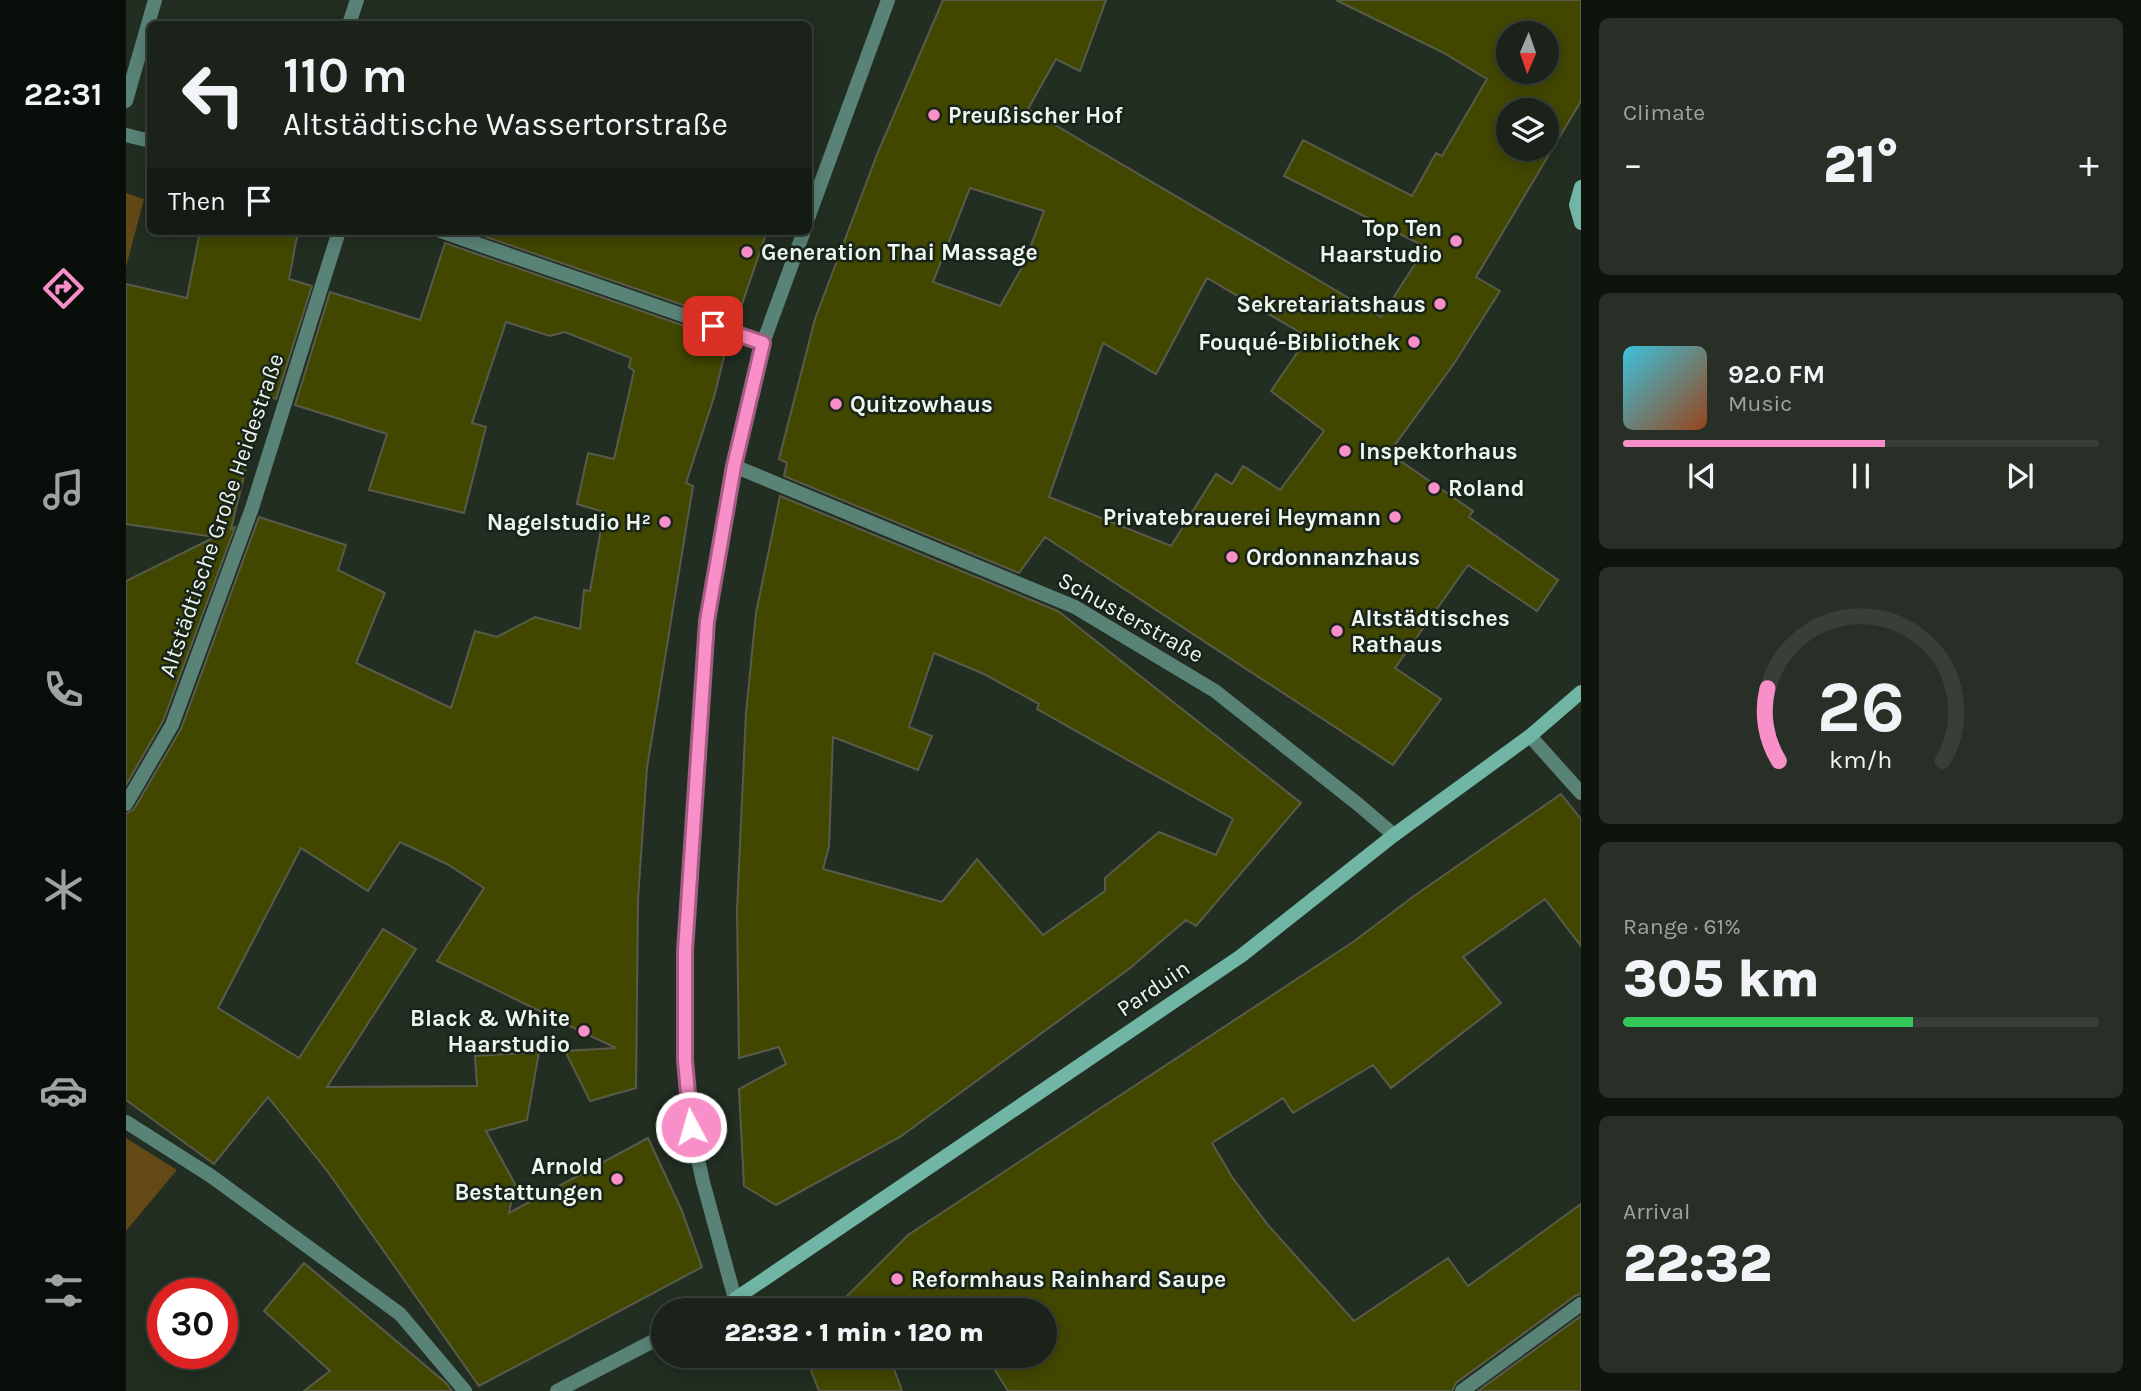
<!DOCTYPE html>
<meta charset="utf-8">
<style>
:root{--surface:#1a221a;--page:#272f27;--text:#f1f3f6;--muted:#9fa4a2;--line:#383f39;--accent:#f98fc8}
body{margin:0;font-family:Karla,sans-serif;background:var(--page);color:var(--text);height:100vh;display:flex;flex-direction:column;font-size:26px;white-space:nowrap}
*{box-sizing:border-box;margin:0}
p{font-size:23px;color:var(--muted)}
.icon{flex:none;width:38px;height:38px;fill:none;stroke:currentColor;stroke-width:2;stroke-linecap:round;stroke-linejoin:round}
.map{position:relative;flex:1;overflow:hidden}
.details{display:flex;flex-direction:column;gap:18px;padding:18px;background:#0e130e;width:560px}
.details>*{flex:none}
.banner{position:absolute;left:21px;top:21px;width:665px;height:214px;border-radius:10px;box-shadow:0 4px 18px #0003,0 0 0 2px var(--line);background:#1a221a;color:var(--text);overflow:hidden}
.needle{width:46px;rotate:182deg}
.fabs{position:absolute;left:1370px;top:21px;display:grid;gap:14px}
.fabs a{display:grid;place-items:center;width:63px;height:63px;border-radius:50%;background:var(--surface);box-shadow:0 4px 18px #0003,0 0 0 2px var(--line);font-size:35px}
.speed{position:absolute;left:21px;top:1278px;display:flex;gap:14px;font-size:35px;font-weight:700;text-align:center}
.speed>*{display:grid;place-content:center;width:91px;height:91px;border-radius:50%;background:var(--surface);box-shadow:0 4px 18px #0003,0 0 0 2px var(--line);line-height:1}
.speed .limit{border:10px solid #d22;background:#fff;color:#111}
.pin{position:absolute;display:grid;place-items:center;width:60px;height:60px;color:#fff;margin:-30px;border-radius:14px;box-shadow:0 4px 10px #0006}
.me{position:absolute;width:77px;margin:-38px;rotate:354deg;stroke-linejoin:round;filter:drop-shadow(0 0 5px #0008)}
.turn{display:flex;align-items:center;gap:24px;height:147px;padding:0 21px;font-size:32px}
.turn .icon{width:91px;height:91px;stroke-width:2.5}
.turn b{display:block;font-size:49px;line-height:60px}
.then{display:flex;align-items:center;height:66px;padding:0 21px;background:#0003;gap:14px;font-size:26px}
.big{font-size:52px;font-weight:800;line-height:1.1}
.details .widget{flex:1;display:flex;flex-direction:column;justify-content:center;gap:10px;min-width:0;padding:0 24px;border-radius:10px;background:var(--page)}
.details .dial{align-items:center;gap:0}
.dial svg{height:182px;overflow:visible;fill:none;stroke:var(--line);stroke-width:7;stroke-linecap:round;text-anchor:middle}
.dial text{fill:var(--text);stroke:none}
.song{display:flex;align-items:center;gap:21px}
.cover{width:84px;height:84px;border-radius:10px;background:linear-gradient(135deg,hsl(190 70% 55%),hsl(20 70% 35%))}
.played{height:7px;border-radius:4px;background:linear-gradient(90deg,var(--accent) 55%,var(--line) 55%)}
.keys{display:flex;justify-content:space-around;direction:ltr}
.heat{display:flex;justify-content:space-between;align-items:center;font-size:38px;direction:ltr}
.charge{height:10px;border-radius:5px;background:linear-gradient(90deg,#34c759 61%,var(--line) 0)}
.trip{position:absolute;left:525px;top:1298px;width:406px;height:70px;border-radius:35px;background:var(--surface);box-shadow:0 4px 18px #0003,0 0 0 2px var(--line);font-weight:800;line-height:70px;text-align:center}
main{display:flex;flex:1;min-height:0}
.dock{display:flex;flex-direction:column;width:126px;justify-content:space-around;align-items:center;background:#0a0e0a;color:var(--muted)}
.dock .icon{width:49px;height:49px}
.dock .on{color:var(--accent)}
.dock b{font-size:32px;color:var(--text)}
.map>svg:first-child{display:block}
.green{fill:#624916}
.building{fill:#424700;stroke:#595b4a;stroke-width:2;fill-rule:evenodd}
.lines{fill:none;stroke-linecap:round;stroke-linejoin:round}
.lane{stroke:#5a8378;stroke-width:14}
.street{stroke:#5a8378;stroke-width:14}
.secondary{stroke:#71b5a5;stroke-width:14}
.route-casing{stroke:#a25d82;stroke-width:18}
.route{stroke:#f98fc8;stroke-width:12}
.poi-dot{fill:#f98fc8;stroke:#182419;stroke-width:2.5}
.labels{text-anchor:middle;stroke-width:5;stroke-linejoin:round;paint-order:stroke}
.poi-label{font-size:23px;font-weight:bold;fill:#eef6ee;stroke:#182419;text-anchor:start}
.street-label{font-size:23px;fill:#eef6ee;stroke:#182419}
</style>
<main>
<nav class="dock">
<b>22:31</b>
<svg class="icon on" aria-label="directions" viewBox="0 0 24 24"><path d="M12 3l9 9-9 9-9-9zM9 14v-3h6M13 9l2 2-2 2"/></svg>
<svg class="icon" aria-label="music" viewBox="0 0 24 24"><path d="M9 18V5l10-2v13"/><circle cx="6" cy="18" r="3"/><circle cx="16" cy="16" r="3"/></svg>
<svg class="icon" aria-label="phone" viewBox="0 0 24 24"><path d="M5 4h4l2 5-3 2q2 4 5 5l2-3 5 2v4C11 20 4 13 5 4z"/></svg>
<svg class="icon" aria-label="climate" viewBox="0 0 24 24"><path d="M12 3v18M4 7l16 10M4 17L20 7"/></svg>
<svg class="icon" aria-label="car" viewBox="0 0 24 24"><path d="M5 17H2v-5l4-1 3-4h7l3 4 3 1v5h-3M9 17h6M6 11h13"/><circle cx="7" cy="17" r="2"/><circle cx="17" cy="17" r="2"/></svg>
<svg class="icon" aria-label="filters" viewBox="0 0 24 24"><path d="M4 7h16M4 17h16"/><circle cx="9" cy="7" r="2"/><circle cx="15" cy="17" r="2"/></svg>
</nav>
<div class="map">
<svg width="1455" height="1391" viewBox="0 0 1455 1391">
<rect width="100%" height="100%" fill="#222e22"/>
<path class="green" d="M0 193 18 199 0 267Z
M0 1138 51 1170 0 1231Z"/>
<path class="building" d="M817 0H980L954 71 930 59 902 109 1255 317 1300 247 1158 176 1177 140 1286 196 1310 153 1316 156 1361 79 1316 52 1210 0H1455V101L1350 277 1374 291 1327 365 1263 453 1347 511 1343 517 1432 580 1411 611 1342 565 1269 668 1315 699 1267 765 919 537 893 573 658 476 661 463 653 459 689 319 752 152ZM1382 33H1421V72H1382ZM1382 110H1421V149H1382ZM844 188 918 211 898 264 874 306 807 282ZM1081 278 1182 337 1145 391 1198 431 1154 490 1117 466 1106 484 1090 474 1045 546 923 497 977 343 1030 374Z
M74 231H172L163 279 186 286 150 399 138 395 105 529 109 527 37 721 0 785V581L89 537 0 524V284L61 298Z
M343 231H641L614 310 609 308 606 322Z
M319 243 602 341 588 397 560 483 567 486 521 768 512 899 510 1088 464 1101 439 1051 490 1048 423 1016 421 1011 420 1014 311 961 358 888 321 864 274 842 242 891 175 848 92 1008 173 1058 257 929 290 949 201 1087 351 1086 349 1056 413 1052 401 1120 360 1131 389 1184 383 1213 522 1138 556 1211 576 1267 353 1386 202 1172 142 1097 88 1164 0 1100V814L8 809 55 729 133 517 220 545 212 570 259 593 230 663 325 708 349 631 371 637 409 617 454 629 458 590 464 591 478 512 451 504 462 453 488 459 508 371 503 367 505 358 439 332 424 336 380 322 346 423 360 427 338 513 243 490 261 434 169 405 204 292 294 320Z
M654 496 932 611 1175 803 1070 926 1060 920 1003 969 774 1137 650 1205 618 1186 613 1089 660 1064 653 1047 613 1058 611 910 620 713 630 613ZM808 653 858 674 913 704 911 709 1107 819 1090 855 1033 832 979 878V891L917 935 851 859 816 902 697 869 703 846 707 737 792 770 806 736 783 727Z
M1435 794 1455 819V946L1419 899 1337 957 1375 1003 1265 1088 1247 1065 1167 1113 1157 1098 1086 1143 1106 1177 1142 1225 1228 1321 1322 1258 1342 1286 1455 1204V1294L1449 1296 1330 1383 1326 1391H882L860 1356H919V1311H832L830 1307 826 1311H706L782 1235 1227 942 1288 896Z
M178 1263 320 1383 326 1391H178L204 1371 138 1311Z
M1455 1316V1391H1352Z
M685 1356H780L768 1369 776 1391H693L683 1365Z"/>
<g class="lines">
<path class="lane" d="M0 101 29 0"/>
<path class="street" d="M223 24 231 0
M0 135 24 141
M682 218 762 0
M314 231 637 343
M608 466 949 607 1089 691 1233 805 1268 835
M1404 736 1455 793
M0 804 46 725 126 508 213 231
M0 1122 85 1176 274 1314 339 1391
M586 1311 609 1299 577 1182 565 1127 559 1060V951L569 786 581 621 608 466 637 343 678 231
M431 1391 537 1336
M1336 1391 1455 1304"/>
<path class="secondary" d="M1455 187 1450 205 1455 223
M609 1299 1115 956 1268 835 1404 736 1455 692"/>
</g>
<g class="lines">
<g class="route-casing">
<path id="route" d="M565 1127 559 1060V951L581 621 608 466 637 343 587 326"/>
</g>
<use href="#route" class="route"/>
</g>
<g class="poi-dot">
<circle cx="808" cy="115" r="7"/>
<circle cx="1330" cy="241" r="7"/>
<circle cx="621" cy="252" r="7"/>
<circle cx="1314" cy="304" r="7"/>
<circle cx="1288" cy="342" r="7"/>
<circle cx="710" cy="404" r="7"/>
<circle cx="1219" cy="451" r="7"/>
<circle cx="1308" cy="488" r="7"/>
<circle cx="1269" cy="517" r="7"/>
<circle cx="539" cy="522" r="7"/>
<circle cx="1106" cy="557" r="7"/>
<circle cx="1211" cy="631" r="7"/>
<circle cx="458" cy="1031" r="7"/>
<circle cx="491" cy="1179" r="7"/>
<circle cx="771" cy="1279" r="7"/>
</g>
<g class="labels">
<g class="poi-label">
<text x="822" y="123">Preußischer Hof</text>
<text x="1316" y="236" text-anchor="end">Top Ten<tspan x="1316" dy="26">Haarstudio</tspan></text>
<text x="635" y="260">Generation Thai Massage</text>
<text x="1300" y="312" text-anchor="end">Sekretariatshaus</text>
<text x="1274" y="350" text-anchor="end">Fouqué-Bibliothek</text>
<text x="724" y="412">Quitzowhaus</text>
<text x="1233" y="459">Inspektorhaus</text>
<text x="1322" y="496">Roland</text>
<text x="1255" y="525" text-anchor="end">Privatebrauerei Heymann</text>
<text x="525" y="530" text-anchor="end">Nagelstudio H²</text>
<text x="1120" y="565">Ordonnanzhaus</text>
<text x="1225" y="626">Altstädtisches<tspan x="1225" dy="26">Rathaus</tspan></text>
<text x="444" y="1026" text-anchor="end">Black &amp; White<tspan x="444" dy="26">Haarstudio</tspan></text>
<text x="477" y="1174" text-anchor="end">Arnold<tspan x="477" dy="26">Bestattungen</tspan></text>
<text x="785" y="1287">Reformhaus Rainhard Saupe</text>
</g>
<g class="street-label">
<text transform="translate(95 515) rotate(-71)" y="8">Altstädtische Große Heidestraße</text>
<text transform="translate(1005 617) rotate(29)" y="8">Schusterstraße</text>
<text transform="translate(1027 988) rotate(-34)" y="8">Parduin</text>
</g>
</g>
</svg>
<div class="fabs">
<a><svg class="needle" viewBox="-14 -14 28 28"><path d="M0-13l5 13h-10z" fill="#e53935"/><path d="M0 13l5-13h-10z" fill="#9fa4a2"/></svg></a>
<a><svg class="icon" aria-label="layers" viewBox="0 0 24 24"><path d="M12 4l9 5-9 5-9-5zM3 14l9 5 9-5"/></svg></a>
</div>
<div class="speed"><div class="limit">30</div></div>
<div class="pin" style="left:587px;top:326px;background:#d93025"><svg class="icon" aria-label="arrive" viewBox="0 0 24 24"><path d="M6 21V4h12l-3 4 3 4H6"/></svg></div>
<svg class="me" style="left:565px;top:1127px" viewBox="-20 -20 40 40"><circle r="17" fill="#f98fc8" stroke="#fff" stroke-width="3"/><path d="M0-11L8 9 0 5-8 9z" fill="#fff"/></svg>
<div class="trip">22:32 · 1 min · 120 m</div>
<div class="banner">
<div class="turn"><svg class="icon" aria-label="left" viewBox="0 0 24 24"><path d="M17 20v-9H6M10 6l-5 5 5 5"/></svg><div><b>110 m</b>Altstädtische Wassertorstraße</div></div>
<div class="then">Then<svg class="icon" aria-label="arrive" viewBox="0 0 24 24"><path d="M6 21V4h12l-3 4 3 4H6"/></svg></div>
</div>
</div>
<section class="details">
<div class="widget"><p>Climate</p>
<div class="heat"><a>−</a><b class="big">21°</b><a>+</a></div>
</div>
<div class="widget">
<div class="song"><i class="cover"></i><div><b>92.0 FM</b><p>Music</p></div></div>
<div class="played"></div>
<div class="keys"><svg class="icon" aria-label="previous" viewBox="0 0 24 24"><path d="M18 5L8 12l10 7zM5 5v14"/></svg><svg class="icon" aria-label="pause" viewBox="0 0 24 24"><path d="M8 5v14M16 5v14"/></svg><svg class="icon" aria-label="next" viewBox="0 0 24 24"><path d="M6 5l10 7-10 7zM19 5v14"/></svg></div>
</div>
<div class="widget dial"><svg viewBox="0 0 100 80">
<path d="M14 69A42 42 0 1 1 86 69"/>
<path d="M14 69A42 42 0 0 1 9 37" stroke="#f98fc8"/>
<text x="50" y="56" font-size="32" font-weight="700">26</text>
<text x="50" y="72" font-size="11">km/h</text>
</svg></div>
<div class="widget"><p>Range · 61%</p><b class="big">305 km</b><div class="charge"></div></div>
<div class="widget"><p>Arrival</p><b class="big">22:32</b></div>
</section>
</main>
